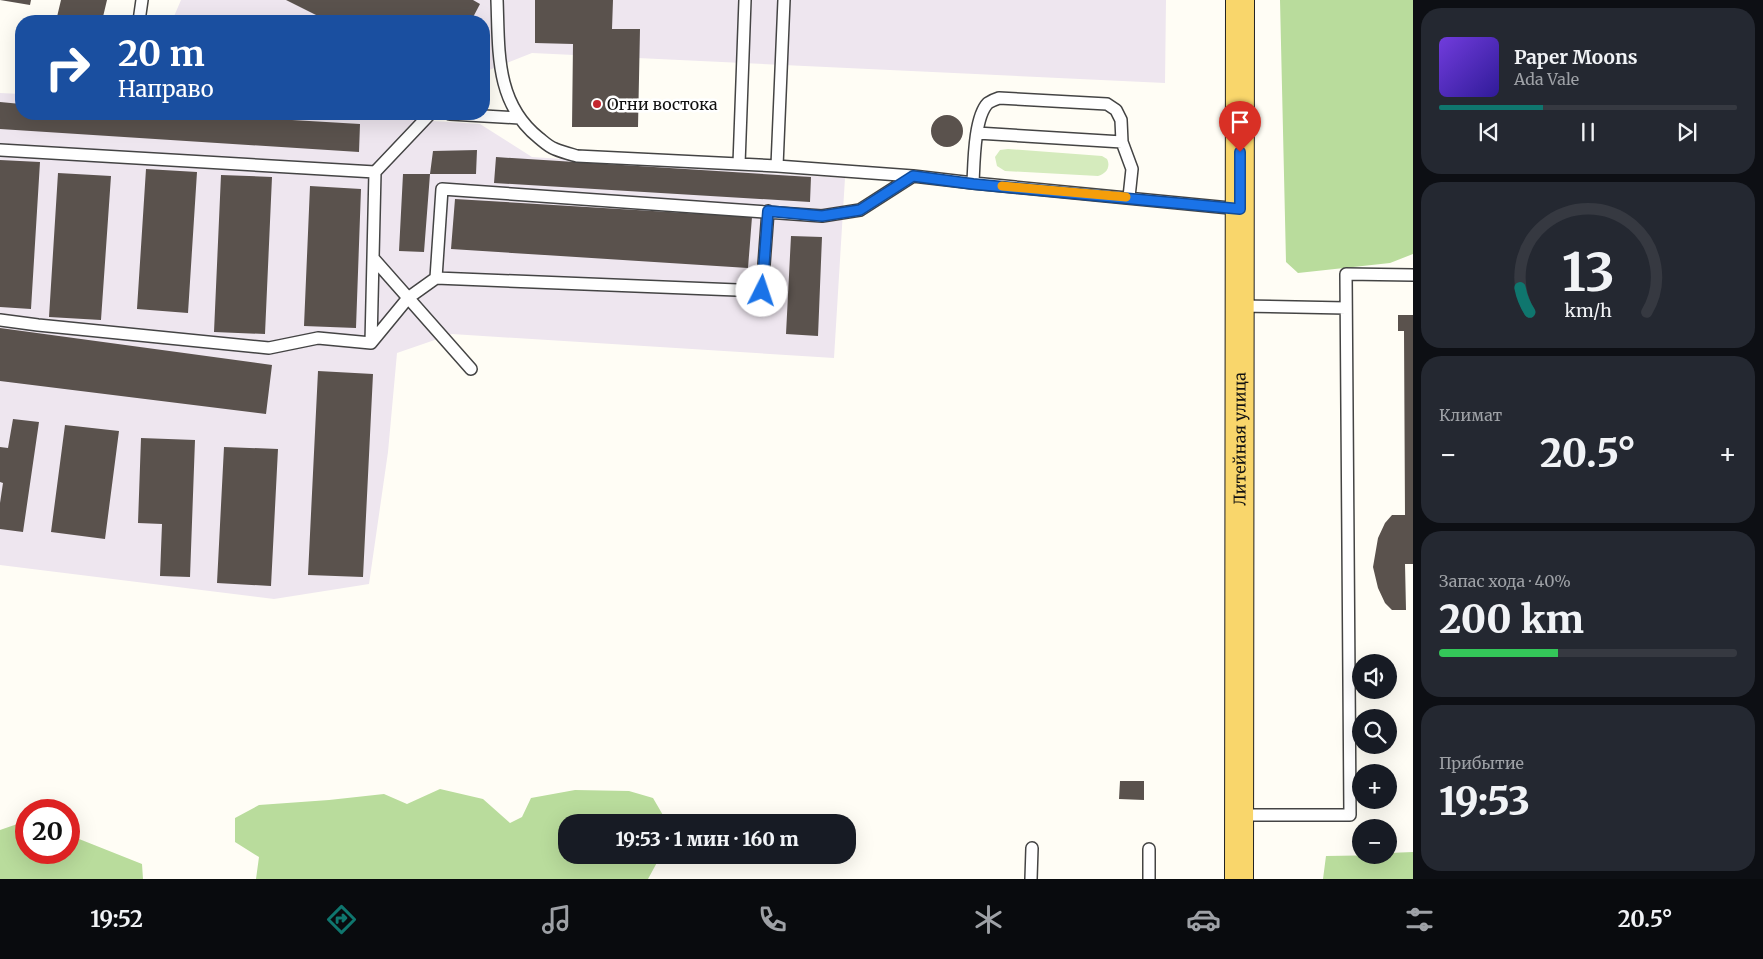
<!DOCTYPE html>
<html lang="ru">
<meta charset="utf-8">
<style>
:root{--surface:#171b24;--page:#242831;--text:#f1f3f6;--muted:#9ea1a6;--line:#363941;--accent:#0f766e}
body{margin:0;font-family:Merriweather,serif;background:var(--page);color:var(--text);height:100vh;display:flex;flex-direction:column;font-size:19px;white-space:nowrap}
*{box-sizing:border-box;margin:0}
p{font-size:16px;color:var(--muted)}
.icon{flex:none;width:28px;height:28px;fill:none;stroke:currentColor;stroke-width:2;stroke-linecap:round;stroke-linejoin:round}
.map{position:relative;flex:1;overflow:hidden}
.panel{display:flex;flex-direction:column;gap:8px;padding:8px;background:#0d0f14;width:350px}
.panel>*{flex:none}
.hud{position:absolute;left:15px;top:15px;width:475px;height:105px;border-radius:20px;box-shadow:0 5px 20px #0002;background:#1a4fa0;color:#fff;overflow:hidden}
.controls{position:absolute;left:1352px;top:654px;display:grid;gap:10px}
.controls a{display:grid;place-items:center;width:45px;height:45px;border-radius:50%;background:var(--surface);box-shadow:0 5px 20px #0002;font-size:25px}
.speed{position:absolute;left:15px;top:799px;display:flex;gap:10px;font-size:25px;font-weight:700;text-align:center}
.speed>*{display:grid;place-content:center;width:65px;height:65px;border-radius:50%;background:var(--surface);box-shadow:0 5px 20px #0002;line-height:1}
.speed .limit{border:8px solid #d22;background:#fff;color:#111}
.pin{position:absolute;display:grid;place-items:center;width:42px;height:42px;color:#fff;margin:-51px -21px;border-radius:50% 50% 50% 0;rotate:-45deg;box-shadow:0 0 5px #0007}
.pin .icon{rotate:45deg}
.me{position:absolute;width:55px;margin:-28px;rotate:4deg;stroke-linejoin:round;filter:drop-shadow(0 0 4px #0008)}
.turn{display:flex;align-items:center;gap:18px;height:105px;padding:0 20px;font-size:22px}
.turn .icon{width:65px;height:65px;stroke-width:2.5}
.turn b{display:block;font-size:35px;line-height:42px}
.big{font-size:38px;font-weight:800;line-height:1.1}
.panel .card{flex:1;display:flex;flex-direction:column;justify-content:center;gap:8px;min-width:0;padding:0 18px;border-radius:20px;background:var(--page)}
.panel .dial{align-items:center;gap:0}
.dial svg{height:130px;overflow:visible;fill:none;stroke:var(--line);stroke-width:7;stroke-linecap:round;text-anchor:middle}
.dial text{fill:var(--text);stroke:none}
.song{display:flex;align-items:center;gap:15px}
.cover{width:60px;height:60px;border-radius:8px;background:linear-gradient(135deg,hsl(260 70% 55%),hsl(250 70% 35%))}
.played{height:5px;border-radius:2px;background:linear-gradient(90deg,var(--accent) 35%,var(--line) 35%)}
.keys{display:flex;justify-content:space-around;direction:ltr}
.heat{display:flex;justify-content:space-between;align-items:center;font-size:28px;direction:ltr}
.charge{height:8px;border-radius:4px;background:linear-gradient(90deg,#34c759 40%,var(--line) 0)}
.trip{position:absolute;left:558px;top:814px;width:298px;height:50px;border-radius:20px;background:var(--surface);box-shadow:0 5px 20px #0002;font-weight:800;line-height:50px;text-align:center}
.dock{display:flex;height:80px;justify-content:space-around;align-items:center;background:#090b0e;color:var(--muted)}
.dock .icon{width:35px;height:35px}
.dock .current{color:var(--accent)}
.dock b{font-size:22px;color:var(--text)}
main{display:flex;flex:1;min-height:0}
.map>svg:first-child{display:block}
.industrial{fill:#eee6ef}
.green{fill:#d5ebbd}
.forest{fill:#b9dc9c}
.building{fill:#5a524d}
.lines{fill:none;stroke-linecap:round;stroke-linejoin:round}
.service-casing{stroke:#444;stroke-width:14}
.primary-casing{stroke:#222;stroke-width:30}
.service{stroke:#fff;stroke-width:11}
.primary{stroke:#f9d66b;stroke-width:28}
.route-casing{stroke:#114b97;stroke-width:12}
.route{stroke:#1a73e8;stroke-width:9}
.slow{stroke:#f59e0b;stroke-width:9}
.poi-dot{fill:#c4262e;stroke:#fff;stroke-width:2}
.labels{text-anchor:middle;stroke-width:5;stroke-linejoin:round;paint-order:stroke}
.poi-label{font-size:16px;fill:#111;stroke:#fff;text-anchor:start}
.street-label{font-size:16px;fill:#111;stroke:#fff}
</style>
<main>
<div class="map">
<svg width="1413" height="879" viewBox="0 0 1413 879">
<rect width="100%" height="100%" fill="#fffdf5"/>
<path class="industrial" d="M181 0H1166L1165 83 532 53 484 72V21H172Z
M0 93 21 94V114H322L480 124 532 157 845 178 834 358 452 334 397 353 388 452 369 584 274 599 0 565Z"/>
<path class="green" d="M1008 149 1102 156 1107 159C1111 167 1106 174 1098 176L1005 171 997 166 995 157 1000 150Z"/>
<path class="forest" d="M1280 0H1413V254L1390 263 1298 273 1286 262Z
M440 789 483 799 510 823 522 817 531 798 575 790 629 791 653 798 667 822H566V855H661L660 857 648 879H256L259 857 235 842V818L259 805 329 800 384 794 407 804Z
M26 821V852H69V835L142 864 143 879H0V830Z
M1413 852V879H1323L1326 856 1389 855V853Z"/>
<path class="building" d="M0 0H31L30 5Z
M61 0H107L102 21H56Z
M286 0H473L480 4 471 21H328Z
M535 0H613L612 29H640L638 127H572L573 44 535 43Z
M0 102 21 104V114H189L360 124 359 152 0 129Z
M931 131a16 16 0 1 1 32 0a16 16 0 1 1-32 0Z
M477 150 476 174H430L433 151Z
M496 157 811 177 810 202 494 183Z
M0 160 40 162 31 309 0 307Z
M146 169 197 172 188 313 137 309Z
M58 173 111 176 101 320 49 317Z
M403 174H430L424 252 399 251Z
M221 175 272 177 265 334 214 332Z
M310 186 361 189 356 328 304 326Z
M455 199 752 217 748 268 451 249Z
M791 236 822 237 818 336 786 334Z
M1398 315H1413V564H1405L1406 610H1392L1385 603 1378 588 1373 567 1378 538 1385 523 1392 515H1405L1404 331H1398Z
M0 328 272 365 266 414 0 381Z
M318 371 373 374 363 577 308 575Z
M13 419 39 422 23 532 0 529V503L3 483 0 482V447L8 448Z
M65 425 119 431 105 539 51 532Z
M141 438 195 440 190 577 160 576 162 524 138 523Z
M224 447 278 449 271 586 217 583Z
M1120 781H1144V800L1119 799Z"/>
<g class="lines">
<g class="service-casing">
<path id="service" d="M497 0C499 51 495 103 539 138 544 142 549 147 555 149 562 152 570 154 577 156L777 166 913 176 973 183 1240 209
M139 21 142 0
M450 114 519 118
M977 133 1122 142
M0 150 375 172 430 114
M739 164 745 0
M777 166 784 0
M973 183C974 164 974 117 988 103 991 101 996 99 999 98L1107 104 1116 110 1121 120 1122 142 1132 169 1129 197
M373 258 471 369
M436 278 762 291 768 211
M1240 306 1346 308
M0 320 38 325 269 348 318 338 371 343 375 172
M371 343 408 298 436 278 442 189 822 216 860 210 913 176
M1240 815H1350L1346 274 1413 275
M1031 879 1032 848
M1149 879V849"/>
</g>
<g class="primary-casing">
<g id="primary">
<path id="s1" d="M1239 879 1240 0"/>
</g>
</g>
<use href="#service" class="service"/>
<use href="#primary" class="primary"/>
</g>
<g class="lines">
<g class="route-casing">
<path id="route" d="M762 291 768 211 822 216 860 210 913 176 973 184 1240 209V152"/>
</g>
<use href="#route" class="route"/>
<path class="slow" d="M1002 186 1126 197"/>
</g>
<circle class="poi-dot" cx="597" cy="104" r="5"/>
<g class="labels">
<g class="poi-label">
<text x="607" y="110">Огни востока</text>
</g>
<g class="street-label">
<text dy="6" stroke="none"><textPath href="#s1" startOffset="440">Литейная улица</textPath></text>
</g>
</g>
</svg>
<div class="controls">
<a><svg class="icon" aria-label="sound" viewBox="0 0 24 24"><path d="M4 9h4l5-4v14l-5-4H4zM17 9q2 3 0 6"/></svg></a>
<a><svg class="icon" aria-label="search" viewBox="0 0 24 24"><circle cx="10" cy="10" r="6"/><path d="M15 15l6 6"/></svg></a>
<a>+</a>
<a>−</a>
</div>
<div class="speed"><div class="limit">20</div></div>
<div class="pin" style="left:1240px;top:152px;background:#d93025"><svg class="icon" aria-label="arrive" viewBox="0 0 24 24"><path d="M6 21V4h12l-3 4 3 4H6"/></svg></div>
<svg class="me" style="left:762px;top:291px" viewBox="-20 -20 40 40"><circle r="19" fill="#fff"/><path d="M0-13L10 11 0 6-10 11z" fill="#1a73e8"/></svg>
<div class="trip">19:53 · 1 мин · 160 m</div>
<div class="hud">
<div class="turn"><svg class="icon" aria-label="right" viewBox="0 0 24 24"><path d="M7 20v-9h11M14 6l5 5-5 5"/></svg><div><b>20 m</b>Направо</div></div>
</div>
</div>
<section class="panel">
<div class="card">
<div class="song"><i class="cover"></i><div><b>Paper Moons</b><p>Ada Vale</p></div></div>
<div class="played"></div>
<div class="keys"><svg class="icon" aria-label="previous" viewBox="0 0 24 24"><path d="M18 5L8 12l10 7zM5 5v14"/></svg><svg class="icon" aria-label="pause" viewBox="0 0 24 24"><path d="M8 5v14M16 5v14"/></svg><svg class="icon" aria-label="next" viewBox="0 0 24 24"><path d="M6 5l10 7-10 7zM19 5v14"/></svg></div>
</div>
<div class="card dial"><svg viewBox="0 0 100 80">
<path d="M14 69A42 42 0 1 1 86 69"/>
<path d="M14 69A42 42 0 0 1 8 54" stroke="#0f766e"/>
<text x="50" y="56" font-size="32" font-weight="700">13</text>
<text x="50" y="72" font-size="11">km/h</text>
</svg></div>
<div class="card"><p>Климат</p>
<div class="heat"><a>−</a><b class="big">20.5°</b><a>+</a></div>
</div>
<div class="card"><p>Запас хода · 40%</p><b class="big">200 km</b><div class="charge"></div></div>
<div class="card"><p>Прибытие</p><b class="big">19:53</b></div>
</section>
</main>
<nav class="dock">
<b>19:52</b>
<svg class="icon current" aria-label="directions" viewBox="0 0 24 24"><path d="M12 3l9 9-9 9-9-9zM9 14v-3h6M13 9l2 2-2 2"/></svg>
<svg class="icon" aria-label="music" viewBox="0 0 24 24"><path d="M9 18V5l10-2v13"/><circle cx="6" cy="18" r="3"/><circle cx="16" cy="16" r="3"/></svg>
<svg class="icon" aria-label="phone" viewBox="0 0 24 24"><path d="M5 4h4l2 5-3 2q2 4 5 5l2-3 5 2v4C11 20 4 13 5 4z"/></svg>
<svg class="icon" aria-label="climate" viewBox="0 0 24 24"><path d="M12 3v18M4 7l16 10M4 17L20 7"/></svg>
<svg class="icon" aria-label="car" viewBox="0 0 24 24"><path d="M5 17H2v-5l4-1 3-4h7l3 4 3 1v5h-3M9 17h6M6 11h13"/><circle cx="7" cy="17" r="2"/><circle cx="17" cy="17" r="2"/></svg>
<svg class="icon" aria-label="filters" viewBox="0 0 24 24"><path d="M4 7h16M4 17h16"/><circle cx="9" cy="7" r="2"/><circle cx="15" cy="17" r="2"/></svg>
<b>20.5°</b>
</nav>
